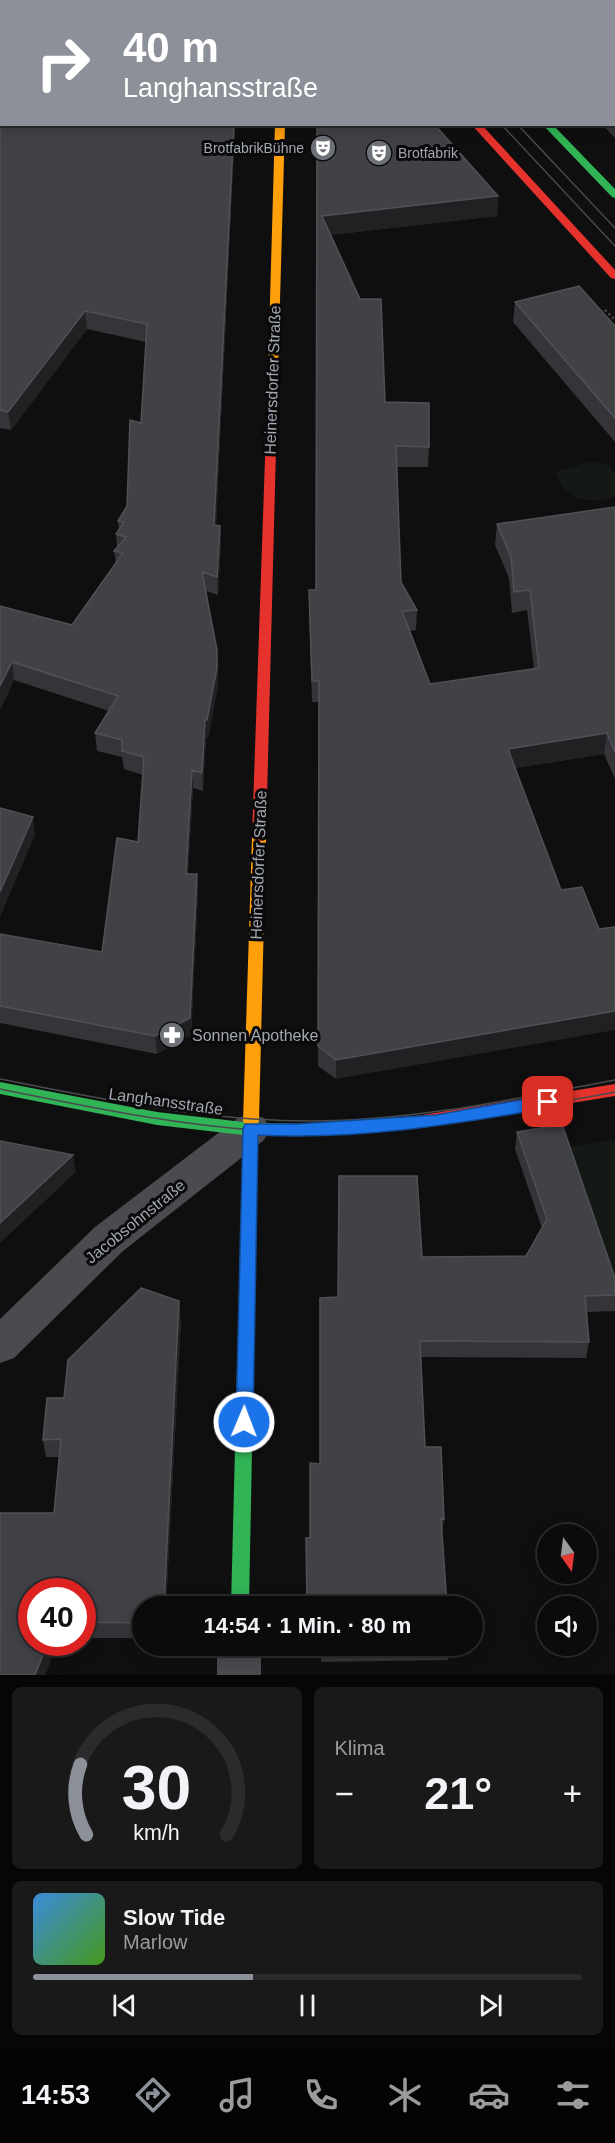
<!DOCTYPE html>
<html lang="de">
<meta charset="utf-8">
<style>
:root{--surface:#0b0b0c;--page:#19191a;--text:#f1f3f6;--muted:#9a9b9d;--line:#2b2b2d;--accent:#8c9099}
body{margin:0;font-family:Helvetica,sans-serif;background:var(--page);color:var(--text);height:100vh;display:flex;flex-direction:column;font-size:22px;white-space:nowrap}
*{box-sizing:border-box;margin:0}
p{font-size:20px;color:var(--muted)}
.icon{flex:none;width:33px;height:33px;fill:none;stroke:currentColor;stroke-width:2;stroke-linecap:round;stroke-linejoin:round}
.map{position:relative;height:1675px;overflow:hidden}
.details{display:flex;flex-direction:column;gap:12px;padding:12px;background:#060607;flex:1}
.details>*{flex:none}
.hud{position:absolute;left:0px;top:0px;width:615px;height:126px;box-shadow:0 3px 15px #0003,0 0 0 2px var(--line);background:#8c9099;color:#fff;overflow:hidden}
.needle{width:39px;rotate:166deg}
.controls{position:absolute;left:537px;top:1524px;display:grid;gap:12px}
.controls a{display:grid;place-items:center;width:60px;height:60px;border-radius:50%;background:var(--surface);box-shadow:0 3px 15px #0003,0 0 0 2px var(--line);font-size:30px}
.speed{position:absolute;left:18px;top:1578px;display:flex;gap:12px;font-size:30px;font-weight:700;text-align:center}
.speed>*{display:grid;place-content:center;width:78px;height:78px;border-radius:50%;background:var(--surface);box-shadow:0 3px 15px #0003,0 0 0 2px var(--line);line-height:1}
.speed .limit{border:9px solid #d22;background:#fff;color:#111}
.pin{position:absolute;display:grid;place-items:center;width:51px;height:51px;color:#fff;margin:-26px;border-radius:12px;box-shadow:0 3px 9px #0006}
.me{position:absolute;width:66px;margin:-33px;rotate:1deg;stroke-linejoin:round;filter:drop-shadow(0 0 4px #0008)}
.turn{display:flex;align-items:center;gap:21px;height:126px;padding:0 24px;font-size:27px}
.turn .icon{width:78px;height:78px;stroke-width:2.5}
.turn b{display:block;font-size:42px;line-height:51px}
.big{font-size:45px;font-weight:700;line-height:1.1}
.details .card{flex:1;display:flex;flex-direction:column;justify-content:center;gap:9px;min-width:0;padding:0 21px;border-radius:9px;background:var(--page)}
.details .dial{align-items:center;gap:0}
.dial svg{height:156px;overflow:visible;fill:none;stroke:var(--line);stroke-width:7;stroke-linecap:round;text-anchor:middle}
.dial text{fill:var(--text);stroke:none}
.song{display:flex;align-items:center;gap:18px}
.cover{width:72px;height:72px;border-radius:9px;background:linear-gradient(135deg,hsl(210 70% 55%),hsl(100 70% 35%))}
.played{height:6px;border-radius:3px;background:linear-gradient(90deg,var(--accent) 40%,var(--line) 40%)}
.keys{display:flex;justify-content:space-around;direction:ltr}
.heat{display:flex;justify-content:space-between;align-items:center;font-size:33px;direction:ltr}
.details .tiles{flex:1;display:grid;gap:12px;grid-template-columns:1fr 1fr}
.card:last-child{grid-column:span 2}
.trip{position:absolute;left:132px;top:1596px;width:351px;height:60px;border-radius:30px;background:var(--surface);box-shadow:0 3px 15px #0003,0 0 0 2px var(--line);font-weight:700;line-height:60px;text-align:center}
.dock{display:flex;height:96px;justify-content:space-around;align-items:center;background:#040405;color:var(--muted)}
.dock .icon{width:42px;height:42px}
.dock .selected{color:var(--accent)}
.dock b{font-size:27px;color:var(--text)}
.map>svg:first-child{display:block}
.green{fill:#151915}
.lines{fill:none;stroke-linecap:round;stroke-linejoin:round}
.path{stroke:#46474a;stroke-width:3;stroke-dasharray:2 3;stroke-linecap:butt}
.street{fill:#4a4b4e;fill-rule:evenodd}
.fast{fill:#30b455;fill-rule:evenodd}
.slow{fill:#ff9f0a;fill-rule:evenodd}
.jam{fill:#e5322d;fill-rule:evenodd}
.tram{stroke:#4a4b4e;stroke-width:1.5}
.wall{fill:#353539}
.shaded-wall{fill:#212123}
.building{fill:#414246;stroke:#505156;stroke-width:1.5}
.route{fill:#1a73e8;stroke:#114b97;stroke-width:1.5}
.labels{text-anchor:middle;stroke-width:6;stroke-linejoin:round;paint-order:stroke}
.far-poi-label{font-size:14px;fill:#a1a6b0;stroke:#0a0a0b;text-anchor:end}
.street-label{font-size:16px;fill:#a1a6b0;stroke:#0a0a0b}
.poi-label{font-size:16px;fill:#a1a6b0;stroke:#0a0a0b;text-anchor:start}
</style>
<div class="map">
<svg width="615" height="1675" viewBox="0 0 615 1675">
<rect width="100%" height="100%" fill="#0f0f10"/>
<path class="green" d="M589 462 608 465 615 474V496C591 507 562 498 556 472Z
M615 1139V1305L562 1148Z"/>
<g class="lines">
<path class="path" d="M605 310 615 320"/>
<path class="street" d="M0 74H2V88H0Z
M251 1114 264 1118 270 1129 264 1140 123 1251 14 1358 0 1363V1319L95 1227 238 1118Z
M217 1646H261V1675H217Z"/>
<path class="fast" d="M163 0H173L162 2Z
M420 0H429L430 2H421Z
M542 124H552L615 189V198L612 197Z
M0 1082 157 1112 243 1122 246 1117 251 1115 256 1117 259 1123 315 1124 320 1126 323 1130 320 1134 315 1136H258L249 1606H231L243 1135 157 1125 0 1094Z"/>
<path class="slow" d="M275 124H285L278 371 273 374 268 371Z
M259 832 266 837 259 1121 256 1125 251 1127 246 1125 243 1121 252 837Z"/>
<path class="jam" d="M355 0H363L364 2H355Z
M471 124H481L615 270V279L611 278Z
M273 368 278 371 266 837 259 842 252 837 268 371Z
M615 1084V1096L416 1128 315 1136 310 1134 307 1130 310 1126 315 1124 416 1116Z"/>
<path class="tram" d="M501 124 615 246
M517 124 615 228
M0 1079C102 1099 205 1121 310 1121 413 1121 514 1099 615 1080
M0 1089C89 1107 178 1126 269 1131 385 1136 501 1113 615 1092"/>
</g>
<path class="wall" d="M0 0 112 1 2 2V73L0 72Z
M476 0H615V138L602 124H614V2H478Z
M0 82 2 124H235L216 525 220 526 221 544 218 595 206 591 218 668V686L208 738H206L203 791 193 788 188 874H197L198 892 191 1035 157 1054 0 1023V934L102 952 138 842 143 775 124 769 122 757 97 751 95 733 109 711 14 680 0 710V606L72 625 116 563 114 551 117 547 116 534 119 530 118 521 127 506 141 423 146 342 87 329 11 430 0 428Z
M317 125 498 196 497 216 330 235 385 402 429 447 428 467H397L401 582 417 610 416 630 410 631 430 684 534 669 527 610 512 613 509 578 495 545 497 524 615 507V779L604 754 515 768 336 1079 318 1066 319 702H312L309 611V590H316Z
M515 302 615 326V442L513 322Z
M517 1132 615 1278V1311L587 1312 589 1342 586 1358 420 1357 425 1447 444 1519 442 1533 310 1538 320 1464 338 1297 422 1257 526 1256 542 1228 515 1149Z
M181 1319 166 1606H142V1638H82V1592L32 1642H58L45 1675H0L54 1513 59 1457H46L43 1440 64 1398Z
M321 1646H450L448 1660 321 1662Z"/>
<path class="shaded-wall" d="M234 124H235L215 543 214 525Z
M498 196 497 216 322 236V216Z
M85 311 87 329 11 430 8 412Z
M220 526 221 544 218 595 217 577Z
M217 650 218 686 208 738H206L203 791 202 773 205 720Z
M12 662 14 680 0 710V686Z
M607 733 604 754 506 769 508 749Z
M192 770 193 788 187 892 186 874Z
M33 817 35 835 0 917V892Z
M197 874 198 892 191 1035 157 1054 155 1036Z
M615 1011V1030L336 1079V1060Z
M73 1155 76 1172 0 1243V1223Z
M179 1301 181 1319 166 1606H164Z
M48 1642H58L45 1675H35Z"/>
<path class="building" d="M0 0H105L114 2H2V57L0 56Z
M496 0H615V116L614 114V2H498Z
M0 82H2V124H234L214 525 220 526 217 577 202 572 217 650V668L207 720H205L202 773 192 770 186 874H197L190 1018 155 1036 0 1006V934L102 952 117 838 138 842 144 757 122 751V740L95 733 118 696 12 662 0 686V606L72 625 123 553 114 551 126 537 116 534 124 522 118 521 127 506 130 420 141 423 147 324 85 311 8 412 0 410Z
M434 124 498 196 322 216 360 299H381L385 402 429 403V447L396 446 401 582 417 610 402 611 430 684 539 668 530 590 514 592 511 557 497 524 615 507V752L607 733 508 749 561 890 582 887 599 929 615 927V1011L336 1060 318 1046 319 681H312L309 590H316L317 125Z
M579 286 615 326V418L515 302Z
M0 808 33 817 0 892Z
M562 1124 615 1278V1295L585 1296 589 1342 420 1341 425 1447H441L444 1519 441 1518 447 1606H307L306 1538H310V1463L320 1464V1298L338 1297 339 1176H417L422 1257 526 1256 547 1219 517 1132Z
M0 1141 73 1155 0 1223Z
M141 1288 179 1301 164 1606H142V1623L82 1622V1592H32V1642H48L35 1675H0V1513H54L61 1439 43 1440 47 1398H64L68 1360Z
M321 1646H450L321 1648Z"/>
<path class="route" d="M548 1095 556 1102 548 1108C452 1125 356 1140 258 1135L253 1422 250 1427 244 1430 238 1427 236 1422 243 1129 245 1124H297L436 1115Z"/>
<defs>
<g id="theatre-disc" transform="scale(1.35)"><circle r="9.5" fill="#6e7178" stroke="#0a0a0b"/><path d="M-5-5.5Q0-4 5-5.5V0Q5 5 0 6Q-5 5-5 0ZM-3.3-2.5H-1v1.5H-3.3ZM1-2.5H3.3v1.5H1ZM-2.8 1Q0 5.5 2.8 1Z" fill="#fff"/></g>
<g id="pharmacy-disc" transform="scale(1.35)"><circle r="9.5" fill="#6e7178" stroke="#0a0a0b"/><path d="M-2-6h4v4h4v4h-4v4h-4v-4h-4v-4h4Z" fill="#fff"/></g>
</defs>
<g fill-rule="evenodd">
<use href="#theatre-disc" x="323" y="148"/>
<use href="#theatre-disc" x="379" y="153"/>
<use href="#pharmacy-disc" x="172" y="1035"/>
</g>
<g class="labels">
<g class="far-poi-label">
<text x="304" y="153">BrotfabrikBühne</text>
<text x="398" y="158" text-anchor="start">Brotfabrik</text>
</g>
<g class="street-label">
<text transform="translate(272 380) rotate(-88)" y="6">Heinersdorfer Straße</text>
<text transform="translate(258 865) rotate(-88)" y="6">Heinersdorfer Straße</text>
<text transform="translate(166 1101) rotate(8)" y="6">Langhansstraße</text>
<text transform="translate(135 1221) rotate(-39)" y="6">Jacobsohnstraße</text>
</g>
<g class="poi-label">
<text x="192" y="1041">Sonnen Apotheke</text>
</g>
</g>
</svg>
<div class="controls">
<a><svg class="needle" viewBox="-14 -14 28 28"><path d="M0-13l5 13h-10z" fill="#e53935"/><path d="M0 13l5-13h-10z" fill="#9a9b9d"/></svg></a>
<a><svg class="icon" aria-label="sound" viewBox="0 0 24 24"><path d="M4 9h4l5-4v14l-5-4H4zM17 9q2 3 0 6"/></svg></a>
</div>
<div class="speed"><div class="limit">40</div></div>
<div class="pin" style="left:548px;top:1102px;background:#d93025"><svg class="icon" aria-label="arrive" viewBox="0 0 24 24"><path d="M6 21V4h12l-3 4 3 4H6"/></svg></div>
<svg class="me" style="left:244px;top:1422px" viewBox="-20 -20 40 40"><circle r="17" fill="#1a73e8" stroke="#fff" stroke-width="3"/><path d="M0-11L8 9 0 5-8 9z" fill="#fff"/></svg>
<div class="trip">14:54 · 1 Min. · 80 m</div>
<div class="hud">
<div class="turn"><svg class="icon" aria-label="right" viewBox="0 0 24 24"><path d="M7 20v-9h11M14 6l5 5-5 5"/></svg><div><b>40 m</b>Langhansstraße</div></div>
</div>
</div>
<section class="details">
<div class="tiles">
<div class="card dial"><svg viewBox="0 0 100 80">
<path d="M14 69A42 42 0 1 1 86 69"/>
<path d="M14 69A42 42 0 0 1 11 33" stroke="#8c9099"/>
<text x="50" y="56" font-size="32" font-weight="700">30</text>
<text x="50" y="72" font-size="11">km/h</text>
</svg></div>
<div class="card"><p>Klima</p>
<div class="heat"><a>−</a><b class="big">21°</b><a>+</a></div>
</div>
<div class="card">
<div class="song"><i class="cover"></i><div><b>Slow Tide</b><p>Marlow</p></div></div>
<div class="played"></div>
<div class="keys"><svg class="icon" aria-label="previous" viewBox="0 0 24 24"><path d="M18 5L8 12l10 7zM5 5v14"/></svg><svg class="icon" aria-label="pause" viewBox="0 0 24 24"><path d="M8 5v14M16 5v14"/></svg><svg class="icon" aria-label="next" viewBox="0 0 24 24"><path d="M6 5l10 7-10 7zM19 5v14"/></svg></div>
</div>
</div>
</section>
<nav class="dock">
<b>14:53</b>
<svg class="icon selected" aria-label="directions" viewBox="0 0 24 24"><path d="M12 3l9 9-9 9-9-9zM9 14v-3h6M13 9l2 2-2 2"/></svg>
<svg class="icon" aria-label="music" viewBox="0 0 24 24"><path d="M9 18V5l10-2v13"/><circle cx="6" cy="18" r="3"/><circle cx="16" cy="16" r="3"/></svg>
<svg class="icon" aria-label="phone" viewBox="0 0 24 24"><path d="M5 4h4l2 5-3 2q2 4 5 5l2-3 5 2v4C11 20 4 13 5 4z"/></svg>
<svg class="icon" aria-label="climate" viewBox="0 0 24 24"><path d="M12 3v18M4 7l16 10M4 17L20 7"/></svg>
<svg class="icon" aria-label="car" viewBox="0 0 24 24"><path d="M5 17H2v-5l4-1 3-4h7l3 4 3 1v5h-3M9 17h6M6 11h13"/><circle cx="7" cy="17" r="2"/><circle cx="17" cy="17" r="2"/></svg>
<svg class="icon" aria-label="filters" viewBox="0 0 24 24"><path d="M4 7h16M4 17h16"/><circle cx="9" cy="7" r="2"/><circle cx="15" cy="17" r="2"/></svg>
</nav>
